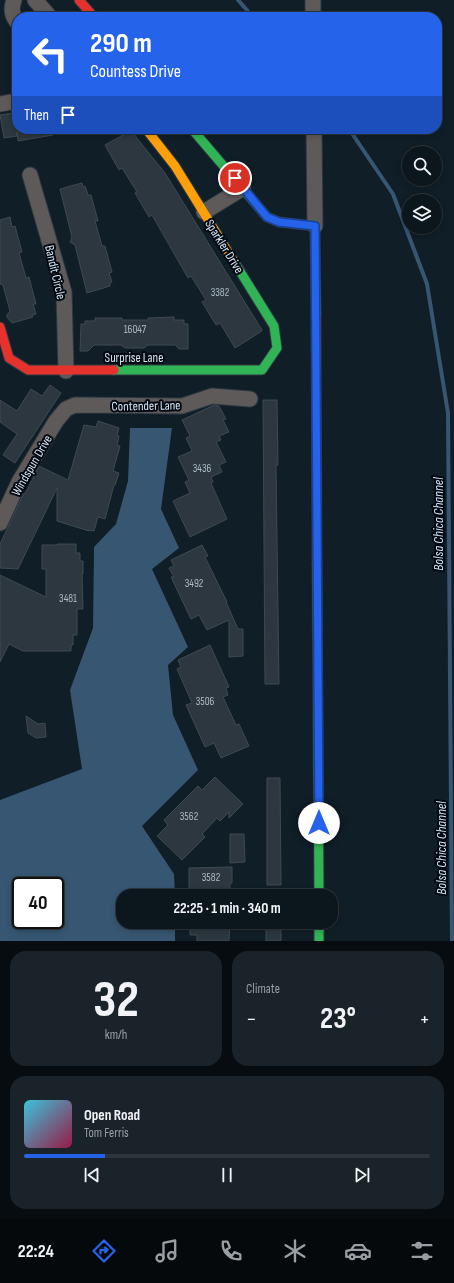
<!DOCTYPE html>
<meta charset="utf-8">
<style>
:root{--surface:#0c161d;--page:#1a232a;--text:#f1f3f6;--muted:#9a9fa4;--line:#2c353b;--accent:#2563eb}
body{margin:0;font-family:"Sofia Sans Condensed",sans-serif;background:var(--page);color:var(--text);height:100vh;display:flex;flex-direction:column;font-size:15px;white-space:nowrap}
*{box-sizing:border-box;margin:0}
p{font-size:13px;color:var(--muted)}
.icon{flex:none;width:22px;height:22px;fill:none;stroke:currentColor;stroke-width:2;stroke-linecap:round;stroke-linejoin:round}
.map{position:relative;height:941px;overflow:hidden}
.sheet{display:flex;flex-direction:column;gap:10px;padding:10px;background:#070c10;flex:1}
.sheet>*{flex:none}
.guide{position:absolute;left:12px;top:12px;width:430px;height:122px;border-radius:16px;box-shadow:0 2px 6px #0003,0 0 0 1px var(--line);background:#2563eb;color:#fff;overflow:hidden}
.tools{position:absolute;left:402px;top:146px;display:grid;gap:8px}
.tools a{display:grid;place-items:center;width:40px;height:40px;border-radius:50%;background:var(--surface);box-shadow:0 2px 6px #0003,0 0 0 1px var(--line);font-size:20px}
.speed{position:absolute;left:12px;top:877px;display:flex;gap:8px;font-size:20px;font-weight:700;text-align:center}
.speed>*{display:grid;place-content:center;width:52px;height:52px;border-radius:50%;background:var(--surface);box-shadow:0 2px 6px #0003,0 0 0 1px var(--line);line-height:1}
.speed .limit{border:2px solid #111;border-radius:6px;background:#fff;color:#111}
.pin{position:absolute;display:grid;place-items:center;width:34px;height:34px;color:#fff;margin:-17px;border:2px solid #fff;border-radius:50%;box-shadow:0 1px 4px #0007}
.me{position:absolute;width:44px;margin:-22px;rotate:0deg;stroke-linejoin:round;filter:drop-shadow(0 0 3px #0008)}
.turn{display:flex;align-items:center;gap:14px;height:84px;padding:0 12px;font-size:18px}
.turn .icon{width:52px;height:52px;stroke-width:2.5}
.turn b{display:block;font-size:28px;line-height:34px}
.then{display:flex;align-items:center;height:38px;padding:0 12px;background:#0003;gap:8px;font-size:15px}
.big{font-size:30px;font-weight:700;line-height:1.1}
.sheet .widget{flex:1;display:flex;flex-direction:column;justify-content:center;gap:6px;min-width:0;padding:0 14px;border-radius:16px;background:var(--page)}
.sheet .dial{align-items:center;gap:0}
.dial b{font-size:52px;line-height:1}
.song{display:flex;align-items:center;gap:12px}
.cover{width:48px;height:48px;border-radius:6px;background:linear-gradient(135deg,hsl(190 70% 55%),hsl(340 70% 35%))}
.played{height:4px;border-radius:2px;background:linear-gradient(90deg,var(--accent) 20%,var(--line) 20%)}
.keys{display:flex;justify-content:space-around;direction:ltr}
.heat{display:flex;justify-content:space-between;align-items:center;font-size:22px;direction:ltr}
.sheet .tiles{flex:1;display:grid;gap:10px;grid-template-columns:1fr 1fr}
.widget:last-child{grid-column:span 2}
.trip{position:absolute;left:116px;top:889px;width:222px;height:40px;border-radius:16px;background:var(--surface);box-shadow:0 2px 6px #0003,0 0 0 1px var(--line);font-weight:700;line-height:40px;text-align:center}
.tab-bar{display:flex;height:64px;justify-content:space-around;align-items:center;background:#05090c;color:var(--muted)}
.tab-bar .icon{width:28px;height:28px}
.tab-bar .on{color:var(--accent)}
.tab-bar b{font-size:18px;color:var(--text)}
.map>svg:first-child{display:block}
.water{fill:#365672;fill-rule:evenodd}
.lines{fill:none;stroke-linecap:round;stroke-linejoin:round}
.stream{stroke:#365672;stroke-width:4}
.building{fill:#2c373f;stroke:#3e4a52}
.street-casing{stroke:#2e3942;stroke-width:17}
.fast-casing{stroke:#2e3942;stroke-width:11}
.slow-casing{stroke:#2e3942;stroke-width:11}
.jam-casing{stroke:#2e3942;stroke-width:11}
.street{stroke:#5e5a59;stroke-width:15}
.fast{stroke:#30b455;stroke-width:9}
.slow{stroke:#ff9f0a;stroke-width:9}
.jam{stroke:#e5322d;stroke-width:9}
.route-casing{stroke:#184099;stroke-width:10}
.route{stroke:#2563eb;stroke-width:7}
.labels{text-anchor:middle;stroke-width:4;stroke-linejoin:round;paint-order:stroke}
.number-label{font-size:11px;fill:#acbac5}
.street-label{font-size:13px;fill:#d7e6f2;stroke:#020810}
.water-label{font-size:14px;font-style:italic;fill:#d0e6fa;stroke:#020810}
</style>
<div class="map">
<svg width="454" height="941" viewBox="0 0 454 941">
<rect width="100%" height="100%" fill="#101e27"/>
<path class="water" d="M130 428H172L161 509 179 548 152 569 188 647 168 665 173 715 198 770 142 826 174 874 175 896H123V922H175V941H0V800L82 769 70 690 93 628 94 547 116 524 128 481ZM21 886H55V920H21Z"/>
<g class="lines">
<path class="stream" d="M238 0 253 17
M349 129 393 194 427 284 448 413 452 941"/>
</g>
<path class="building" d="M13 113 14 116 17 115V129H52L53 135 18 141 17 132V136L4 138 0 115Z
M134 129 136 137 165 173 262 330V331L235 348 220 323 216 325 202 302 206 300 191 276 188 278 152 215 149 217 135 193 137 192 122 168 119 170 105 145Z
M82 183 83 187 85 186 88 195H91L98 221H95L102 246H105L112 272 109 273 112 282 110 283V286L87 293 75 245 70 242 72 237 60 189Z
M10 217 12 227 15 226 22 252 19 253 26 278 29 277 36 304H33L36 314 32 315 33 317 12 323 7 317V315L10 311 3 285 0 284V220Z
M174 317V320H184V324H188V349H179L175 345H148L144 348H125L121 345H94L88 351H80L81 324H85V321H95V318H122V320H148V318Z
M50 385 61 393 15 463 3 455 17 434 0 422V400L17 411 31 389 42 396Z
M263 400H277L278 465H276L279 684H265Z
M214 405 219 406 226 419 223 420 229 432 219 436 221 440 216 442 226 462 219 465 222 472 211 477 213 482 211 483 227 519 190 537 173 501 190 493 185 482 189 480 178 457 192 451 186 438 190 436 182 420Z
M98 421 119 428 117 435 119 436 117 445 120 446 113 471 119 473 115 485H114L105 519 98 517 94 531 89 530V531L57 521V488L18 569 0 568V544L24 493 25 494 39 466 68 480 84 425 96 427Z
M57 544H76V553H80V561H83V574H82L83 609H77V635H73V645H71V651H23L9 644 0 662V575L46 597V569H42V545H57Z
M202 545 208 556 205 557 227 602H226L238 629H243V656L229 657V620L207 630 199 615 191 619 171 577H174L169 568 174 566 171 560Z
M210 645 229 687 226 688 228 695 223 697 236 725 239 724 249 746 221 758 214 743 205 747 186 705 192 703 177 669 181 667 178 660Z
M26 716 38 724 45 723 46 737 36 738 28 733Z
M215 777 243 804 229 818V812L220 821 217 818 202 834 205 837 182 860 157 836 168 825 164 820 198 786 202 790Z
M267 778H280L281 885H267Z
M230 834H244L245 862 230 863Z
M232 867V883H230V896H189V868Z
M190 922H230L229 941H197V935H190Z
M266 922H281V941H266Z"/>
<g class="lines">
<g class="street-casing">
<path id="street" d="M14 0C11 8 12 16 17 22
M35 0 50 17
M313 0V17
M0 104 17 101
M314 129 315 226
M30 175 64 292 66 371
M204 212 243 188
M0 523 19 482 56 421 66 409 75 405 182 406 212 396 250 399"/>
</g>
<g class="fast-casing">
<path id="fast" d="M192 129 267 217 279 222 315 226 316 315
M114 370H262L277 348 274 326 233 260
M317 564 319 896
M319 922V941"/>
</g>
<g class="slow-casing">
<path id="slow" d="M146 129 175 166 233 260"/>
</g>
<g class="jam-casing">
<path id="jam" d="M79 0 94 17
M316 315 317 564
M0 327 9 358 28 370H114"/>
</g>
<use href="#street" class="street"/>
<use href="#fast" class="fast"/>
<use href="#slow" class="slow"/>
<use href="#jam" class="jam"/>
</g>
<g class="lines">
<g class="route-casing">
<path id="route" d="M235 178 267 217 279 222 315 226 319 823"/>
</g>
<use href="#route" class="route"/>
</g>
<g class="labels">
<g class="number-label">
<text x="220" y="296">3382</text>
<text x="135" y="333">16047</text>
<text x="202" y="472">3436</text>
<text x="194" y="587">3492</text>
<text x="68" y="602">3481</text>
<text x="205" y="705">3506</text>
<text x="189" y="820">3562</text>
<text x="211" y="881">3582</text>
</g>
<g class="street-label">
<text transform="translate(225 246) rotate(58)" y="5">Sparkler Drive</text>
<text transform="translate(56 272) rotate(77)" y="5">Bandit Circle</text>
<text x="134" y="362">Surprise Lane</text>
<text transform="translate(146 405) rotate(-1)" y="5">Contender Lane</text>
<text transform="translate(31 465) rotate(-60)" y="5">Windspun Drive</text>
</g>
<g class="water-label">
<text transform="translate(438 524) rotate(-90)" y="5">Bolsa Chica Channel</text>
<text transform="translate(441 848) rotate(-90)" y="5">Bolsa Chica Channel</text>
</g>
</g>
</svg>
<div class="tools">
<a><svg class="icon" aria-label="search" viewBox="0 0 24 24"><circle cx="10" cy="10" r="6"/><path d="M15 15l6 6"/></svg></a>
<a><svg class="icon" aria-label="layers" viewBox="0 0 24 24"><path d="M12 4l9 5-9 5-9-5zM3 14l9 5 9-5"/></svg></a>
</div>
<div class="speed"><div class="limit">40</div></div>
<div class="pin" style="left:235px;top:178px;background:#d93025"><svg class="icon" aria-label="arrive" viewBox="0 0 24 24"><path d="M6 21V4h12l-3 4 3 4H6"/></svg></div>
<svg class="me" style="left:319px;top:823px" viewBox="-20 -20 40 40"><circle r="19" fill="#fff"/><path d="M0-13L10 11 0 6-10 11z" fill="#2563eb"/></svg>
<div class="trip">22:25 · 1 min · 340 m</div>
<div class="guide">
<div class="turn"><svg class="icon" aria-label="left" viewBox="0 0 24 24"><path d="M17 20v-9H6M10 6l-5 5 5 5"/></svg><div><b>290 m</b>Countess Drive</div></div>
<div class="then">Then<svg class="icon" aria-label="arrive" viewBox="0 0 24 24"><path d="M6 21V4h12l-3 4 3 4H6"/></svg></div>
</div>
</div>
<section class="sheet">
<div class="tiles">
<div class="widget dial"><b>32</b><p>km/h</p></div>
<div class="widget"><p>Climate</p>
<div class="heat"><a>−</a><b class="big">23°</b><a>+</a></div>
</div>
<div class="widget">
<div class="song"><i class="cover"></i><div><b>Open Road</b><p>Tom Ferris</p></div></div>
<div class="played"></div>
<div class="keys"><svg class="icon" aria-label="previous" viewBox="0 0 24 24"><path d="M18 5L8 12l10 7zM5 5v14"/></svg><svg class="icon" aria-label="pause" viewBox="0 0 24 24"><path d="M8 5v14M16 5v14"/></svg><svg class="icon" aria-label="next" viewBox="0 0 24 24"><path d="M6 5l10 7-10 7zM19 5v14"/></svg></div>
</div>
</div>
</section>
<nav class="tab-bar">
<b>22:24</b>
<svg class="icon on" aria-label="directions" viewBox="0 0 24 24"><path d="M12 3l9 9-9 9-9-9zM9 14v-3h6M13 9l2 2-2 2"/></svg>
<svg class="icon" aria-label="music" viewBox="0 0 24 24"><path d="M9 18V5l10-2v13"/><circle cx="6" cy="18" r="3"/><circle cx="16" cy="16" r="3"/></svg>
<svg class="icon" aria-label="phone" viewBox="0 0 24 24"><path d="M5 4h4l2 5-3 2q2 4 5 5l2-3 5 2v4C11 20 4 13 5 4z"/></svg>
<svg class="icon" aria-label="climate" viewBox="0 0 24 24"><path d="M12 3v18M4 7l16 10M4 17L20 7"/></svg>
<svg class="icon" aria-label="car" viewBox="0 0 24 24"><path d="M5 17H2v-5l4-1 3-4h7l3 4 3 1v5h-3M9 17h6M6 11h13"/><circle cx="7" cy="17" r="2"/><circle cx="17" cy="17" r="2"/></svg>
<svg class="icon" aria-label="filters" viewBox="0 0 24 24"><path d="M4 7h16M4 17h16"/><circle cx="9" cy="7" r="2"/><circle cx="15" cy="17" r="2"/></svg>
</nav>
